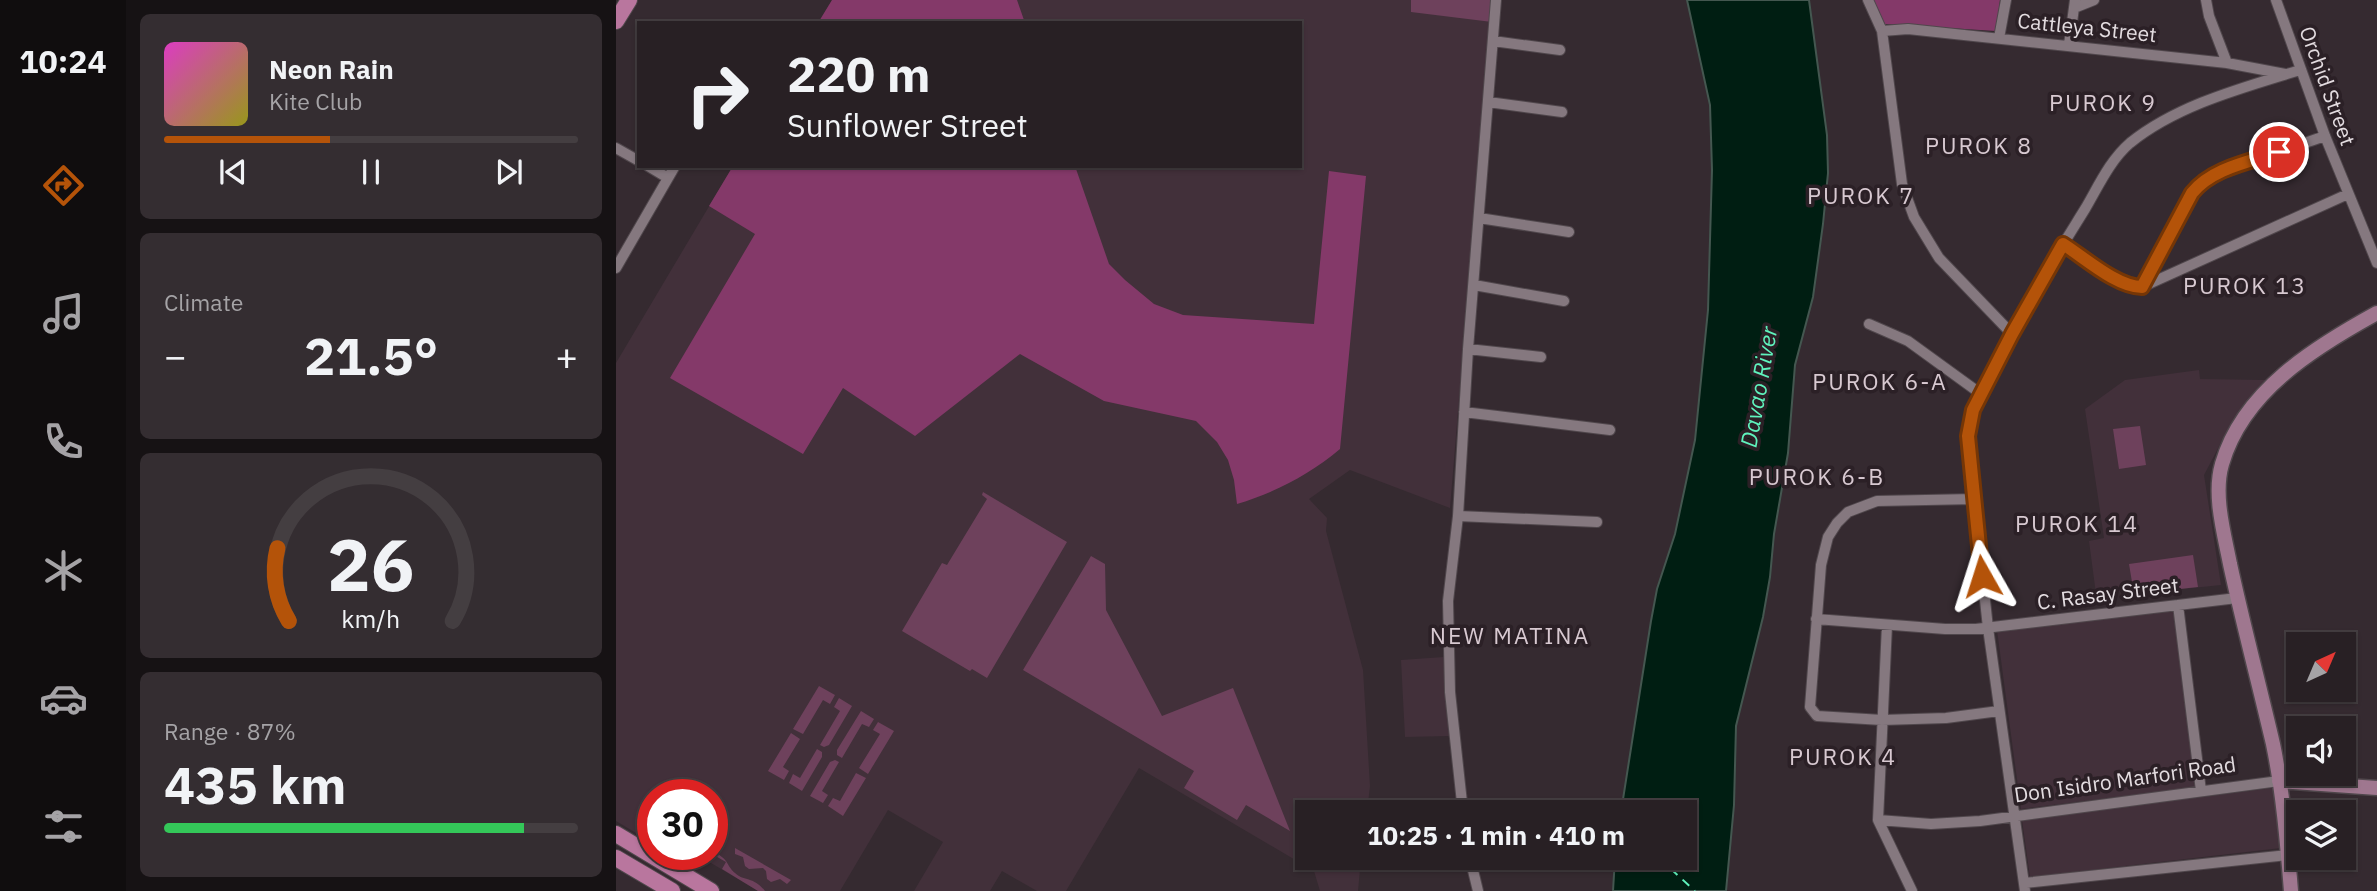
<!DOCTYPE html>
<meta charset="utf-8">
<style>
:root{--surface:#282024;--page:#342d31;--text:#f1f3f6;--muted:#a5a3a6;--line:#443e41;--accent:#b45309}
body{margin:0;font-family:"IBM Plex Sans",sans-serif;background:var(--page);color:var(--text);height:100vh;display:flex;flex-direction:column;font-size:26px;white-space:nowrap}
*{box-sizing:border-box;margin:0}
p{font-size:23px;color:var(--muted)}
.icon{flex:none;width:38px;height:38px;fill:none;stroke:currentColor;stroke-width:2;stroke-linecap:round;stroke-linejoin:round}
.map{position:relative;flex:1;overflow:hidden}
.panel{display:flex;flex-direction:column;gap:14px;padding:14px;background:#161214;width:490px}
.panel>*{flex:none}
.top-card{position:absolute;left:21px;top:21px;width:665px;height:147px;border-radius:0px;box-shadow:0 2px 5px #0004,0 0 0 2px var(--line);background:#282024;color:var(--text);overflow:hidden}
.needle{width:46px;rotate:44deg}
.controls{position:absolute;left:1670px;top:632px;display:grid;gap:14px}
.controls a{display:grid;place-items:center;width:70px;height:70px;border-radius:0px;background:var(--surface);box-shadow:0 2px 5px #0004,0 0 0 2px var(--line);font-size:35px}
.speed{position:absolute;left:21px;top:779px;display:flex;gap:14px;font-size:35px;font-weight:700;text-align:center}
.speed>*{display:grid;place-content:center;width:91px;height:91px;border-radius:50%;background:var(--surface);box-shadow:0 2px 5px #0004,0 0 0 2px var(--line);line-height:1}
.speed .limit{border:10px solid #d22;background:#fff;color:#111}
.pin{position:absolute;display:grid;place-items:center;width:60px;height:60px;color:#fff;margin:-30px;border:4px solid #fff;border-radius:50%;box-shadow:0 2px 7px #0007}
.me{position:absolute;width:77px;margin:-38px;rotate:354deg;stroke-linejoin:round;filter:drop-shadow(0 0 5px #0008)}
.turn{display:flex;align-items:center;gap:24px;height:147px;padding:0 35px;font-size:32px}
.turn .icon{width:91px;height:91px;stroke-width:2.5}
.turn b{display:block;font-size:49px;line-height:60px}
.big{font-size:52px;font-weight:800;line-height:1.1}
.panel .widget{flex:1;display:flex;flex-direction:column;justify-content:center;gap:10px;min-width:0;padding:0 24px;border-radius:10px;background:var(--page)}
.panel .dial{align-items:center;gap:0}
.dial svg{height:182px;overflow:visible;fill:none;stroke:var(--line);stroke-width:7;stroke-linecap:round;text-anchor:middle}
.dial text{fill:var(--text);stroke:none}
.song{display:flex;align-items:center;gap:21px}
.cover{width:84px;height:84px;border-radius:10px;background:linear-gradient(135deg,hsl(310 70% 55%),hsl(60 70% 35%))}
.played{height:7px;border-radius:4px;background:linear-gradient(90deg,var(--accent) 40%,var(--line) 40%)}
.keys{display:flex;justify-content:space-around;direction:ltr}
.heat{display:flex;justify-content:space-between;align-items:center;font-size:38px;direction:ltr}
.charge{height:10px;border-radius:5px;background:linear-gradient(90deg,#34c759 87%,var(--line) 0)}
.trip{position:absolute;left:679px;top:800px;width:402px;height:70px;border-radius:0px;background:var(--surface);box-shadow:0 2px 5px #0004,0 0 0 2px var(--line);font-weight:800;line-height:70px;text-align:center}
main{display:flex;flex:1;min-height:0}
.tabs{display:flex;flex-direction:column;width:126px;justify-content:space-around;align-items:center;background:#100d0e;color:var(--muted)}
.tabs .icon{width:49px;height:49px}
.tabs .on{color:var(--accent)}
.tabs b{font-size:32px;color:var(--text)}
.map>svg:first-child{display:block}
.built{fill:#42303a}
.green{fill:#6e415c}
.forest{fill:#843969}
.water{fill:#001e12;stroke:#445750;stroke-width:2}
.lines{fill:none;stroke-linecap:round;stroke-linejoin:round}
.ferry{stroke:#5ff3bd;stroke-width:2;stroke-dasharray:9 7;stroke-linecap:butt}
.minor-casing{stroke:#50474c;stroke-width:12}
.secondary-casing{stroke:#50474c;stroke-width:17}
.primary-casing{stroke:#50474c;stroke-width:18}
.minor{stroke:#85787f;stroke-width:10}
.secondary{stroke:#9f778f;stroke-width:14}
.primary{stroke:#b9769e;stroke-width:16}
.route-casing{stroke:#753606;stroke-width:18}
.route{stroke:#b45309;stroke-width:12}
.labels{text-anchor:middle;stroke-width:7;stroke-linejoin:round;paint-order:stroke}
.street-label{font-size:21px;fill:#e3dce0;stroke:#2b2026}
.neighbourhood-label{font-size:23px;letter-spacing:2px;fill:#d8c9d1;stroke:#2b2026}
.water-label{font-size:23px;font-style:italic;fill:#5ff3bd;stroke:#2b2026}
</style>
<main>
<nav class="tabs">
<b>10:24</b>
<svg class="icon on" aria-label="directions" viewBox="0 0 24 24"><path d="M12 3l9 9-9 9-9-9zM9 14v-3h6M13 9l2 2-2 2"/></svg>
<svg class="icon" aria-label="music" viewBox="0 0 24 24"><path d="M9 18V5l10-2v13"/><circle cx="6" cy="18" r="3"/><circle cx="16" cy="16" r="3"/></svg>
<svg class="icon" aria-label="phone" viewBox="0 0 24 24"><path d="M5 4h4l2 5-3 2q2 4 5 5l2-3 5 2v4C11 20 4 13 5 4z"/></svg>
<svg class="icon" aria-label="climate" viewBox="0 0 24 24"><path d="M12 3v18M4 7l16 10M4 17L20 7"/></svg>
<svg class="icon" aria-label="car" viewBox="0 0 24 24"><path d="M5 17H2v-5l4-1 3-4h7l3 4 3 1v5h-3M9 17h6M6 11h13"/><circle cx="7" cy="17" r="2"/><circle cx="17" cy="17" r="2"/></svg>
<svg class="icon" aria-label="filters" viewBox="0 0 24 24"><path d="M4 7h16M4 17h16"/><circle cx="9" cy="7" r="2"/><circle cx="15" cy="17" r="2"/></svg>
</nav>
<section class="panel">
<div class="widget">
<div class="song"><i class="cover"></i><div><b>Neon Rain</b><p>Kite Club</p></div></div>
<div class="played"></div>
<div class="keys"><svg class="icon" aria-label="previous" viewBox="0 0 24 24"><path d="M18 5L8 12l10 7zM5 5v14"/></svg><svg class="icon" aria-label="pause" viewBox="0 0 24 24"><path d="M8 5v14M16 5v14"/></svg><svg class="icon" aria-label="next" viewBox="0 0 24 24"><path d="M6 5l10 7-10 7zM19 5v14"/></svg></div>
</div>
<div class="widget"><p>Climate</p>
<div class="heat"><a>−</a><b class="big">21.5°</b><a>+</a></div>
</div>
<div class="widget dial"><svg viewBox="0 0 100 80">
<path d="M14 69A42 42 0 1 1 86 69"/>
<path d="M14 69A42 42 0 0 1 9 37" stroke="#b45309"/>
<text x="50" y="56" font-size="32" font-weight="700">26</text>
<text x="50" y="72" font-size="11">km/h</text>
</svg></div>
<div class="widget"><p>Range · 87%</p><b class="big">435 km</b><div class="charge"></div></div>
</section>
<div class="map">
<svg width="1761" height="891" viewBox="0 0 1761 891">
<rect width="100%" height="100%" fill="#352a30"/>
<path class="built" d="M216 0H876L834 508 734 470 693 499 711 518 710 531 747 670 754 786 751 812H691V858H745L742 891H704L698 871 523 768 450 891H421L386 871 374 891H298L327 842 272 810 224 891H142L80 854H96V794H37V843L0 821V363L117 166H684V23H202Z
M1583 370 1584 379 1649 380V383L1618 418 1588 475 1605 585 1518 594 1517 590 1480 594 1473 541 1488 538 1469 409 1509 380Z
M1560 611 1580 787 1405 809 1381 630Z
M828 657 833 736 789 737 785 660Z
M1657 788 1665 848 1414 877 1406 820Z"/>
<path class="green" d="M795 0H876V22L795 12Z
M1524 426 1530 465 1503 469 1497 429Z
M367 492 451 542 371 678 356 669 354 671 286 631 326 563 331 565 371 499 366 495Z
M1577 555 1582 587 1518 594 1513 564Z
M475 556 489 564 490 610 546 716 617 688 674 831 630 805 621 820 568 788 578 771 407 670Z
M203 686 219 695 214 704 207 700 187 734 177 729Z
M223 698 236 706 213 745 208 747 204 745 224 711 218 707Z
M245 711 258 719 253 727 246 724 226 758 221 755V750Z
M262 722 278 731 252 774 243 768 264 734 257 730Z
M175 733 184 739 167 767 173 771 168 780 152 771Z
M201 749 206 752V757L186 791 173 783 177 774 184 778Z
M219 760 223 762 206 791 212 795 207 803 194 796 214 762Z
M240 773 250 778 227 816 212 806 217 798 224 801Z
M99 836 106 841 99 852C115 862 109 864 119 873 129 882 137 876 149 891H142L106 869 110 862 96 854V841Z
M119 848 175 880 171 884 164 879 155 882 151 879 150 871 147 868 133 869 129 866 127 857 119 854Z"/>
<path class="forest" d="M216 0H401L409 23H202Z
M1257 0H1384L1380 31 1269 24Z
M117 166H459L493 264 509 280 538 304 567 315 698 324 713 171 750 176 724 449C693 475 660 492 621 504L618 480 612 460 601 442 580 421 488 401 404 354 299 436 227 388 187 454 54 378 139 234 93 206Z"/>
<path class="water" d="M1071 0H1193L1211 135 1212 173 1207 224 1197 297 1179 365 1172 453 1158 534 1154 577 1147 617 1120 726 1118 805 1110 891H997L999 858H1069V812H1005L1035 621 1041 589 1059 534 1079 440 1092 310 1096 170 1094 105Z"/>
<g class="lines">
<path class="ferry" d="M1043 858 1079 891"/>
<g class="minor-casing">
<path id="minor" d="M1252 0 1266 31 1286 184 1298 217 1323 258 1396 334
M1590 0 1593 16 1611 63
M1660 0 1709 136 1761 263
M1458 8 1478 0
M1266 31 1292 29 1611 63 1669 74
M1383 38 1390 0
M877 41 944 50
M1453 45 1459 0
M872 102 946 112
M0 148 23 161
M32 166 52 178
M863 218 953 232
M1448 244 1498 278 1515 287H1526L1732 194
M0 268 59 166
M858 285 948 301
M1526 287 1576 193 1584 183 1594 176 1709 136
M1253 324 1292 341 1365 394
M852 349 925 357
M848 412 994 430
M1358 499 1261 501 1232 512 1221 523 1212 537 1205 565 1194 707 1201 716 1266 720 1330 718 1383 711
M842 516 981 522
M1562 605 1585 791
M1200 619 1329 629H1360L1621 598
M1271 625 1262 820 1296 891
M847 812 834 692 832 601 842 516 852 349 880 0
M1262 820 1315 824 1364 821 1663 781
M854 858 862 891
M1408 883 1672 855
M1409 891 1372 628 1353 451C1352 436 1352 423 1358 409 1386 341 1430 272 1469 209 1482 187 1494 160 1514 143 1561 105 1626 88 1684 70"/>
</g>
<g class="secondary-casing">
<path id="secondary" d="M1663 781 1761 788
M1675 891C1671 842 1667 792 1657 744 1643 684 1627 624 1614 564 1608 533 1597 495 1606 464 1627 391 1699 347 1761 313"/>
</g>
<g class="primary-casing">
<path id="primary" d="M0 21 13 0
M0 834 95 891
M0 858 56 891"/>
</g>
<use href="#minor" class="minor"/>
<use href="#secondary" class="secondary"/>
<use href="#primary" class="primary"/>
</g>
<g class="lines">
<g class="route-casing">
<path id="route" d="M1366 576 1352 436 1357 410 1396 334 1447 244C1469 258 1501 287 1526 287L1576 193C1596 168 1633 162 1663 152"/>
</g>
<use href="#route" class="route"/>
</g>
<g class="labels">
<g class="street-label">
<text transform="translate(1471 28) rotate(6)" y="7">Cattleya Street</text>
<text transform="translate(1711 86) rotate(70)" y="7">Orchid Street</text>
<text transform="translate(1492 594) rotate(-7)" y="7">C. Rasay Street</text>
<text transform="translate(1509 780) rotate(-8)" y="7">Don Isidro Marfori Road</text>
</g>
<g class="neighbourhood-label">
<text x="1487" y="111">PUROK 9</text>
<text x="1363" y="154">PUROK 8</text>
<text x="1245" y="204">PUROK 7</text>
<text x="1629" y="294">PUROK 13</text>
<text x="1264" y="390">PUROK 6-A</text>
<text x="1201" y="485">PUROK 6-B</text>
<text x="1461" y="532">PUROK 14</text>
<text x="894" y="644">NEW MATINA</text>
<text x="1227" y="765">PUROK 4</text>
</g>
<g class="water-label">
<text transform="translate(1143 387) rotate(-80)" y="8">Davao River</text>
</g>
</g>
</svg>
<div class="controls">
<a><svg class="needle" viewBox="-14 -14 28 28"><path d="M0-13l5 13h-10z" fill="#e53935"/><path d="M0 13l5-13h-10z" fill="#a5a3a6"/></svg></a>
<a><svg class="icon" aria-label="sound" viewBox="0 0 24 24"><path d="M4 9h4l5-4v14l-5-4H4zM17 9q2 3 0 6"/></svg></a>
<a><svg class="icon" aria-label="layers" viewBox="0 0 24 24"><path d="M12 4l9 5-9 5-9-5zM3 14l9 5 9-5"/></svg></a>
</div>
<div class="speed"><div class="limit">30</div></div>
<div class="pin" style="left:1663px;top:152px;background:#d93025"><svg class="icon" aria-label="arrive" viewBox="0 0 24 24"><path d="M6 21V4h12l-3 4 3 4H6"/></svg></div>
<svg class="me" style="left:1366px;top:576px" viewBox="-20 -20 40 40"><path d="M0-17L14 15 0 8-14 15z" fill="#b45309" stroke="#fff" stroke-width="4"/></svg>
<div class="trip">10:25 · 1 min · 410 m</div>
<div class="top-card">
<div class="turn"><svg class="icon" aria-label="right" viewBox="0 0 24 24"><path d="M7 20v-9h11M14 6l5 5-5 5"/></svg><div><b>220 m</b>Sunflower Street</div></div>
</div>
</div>
</main>
